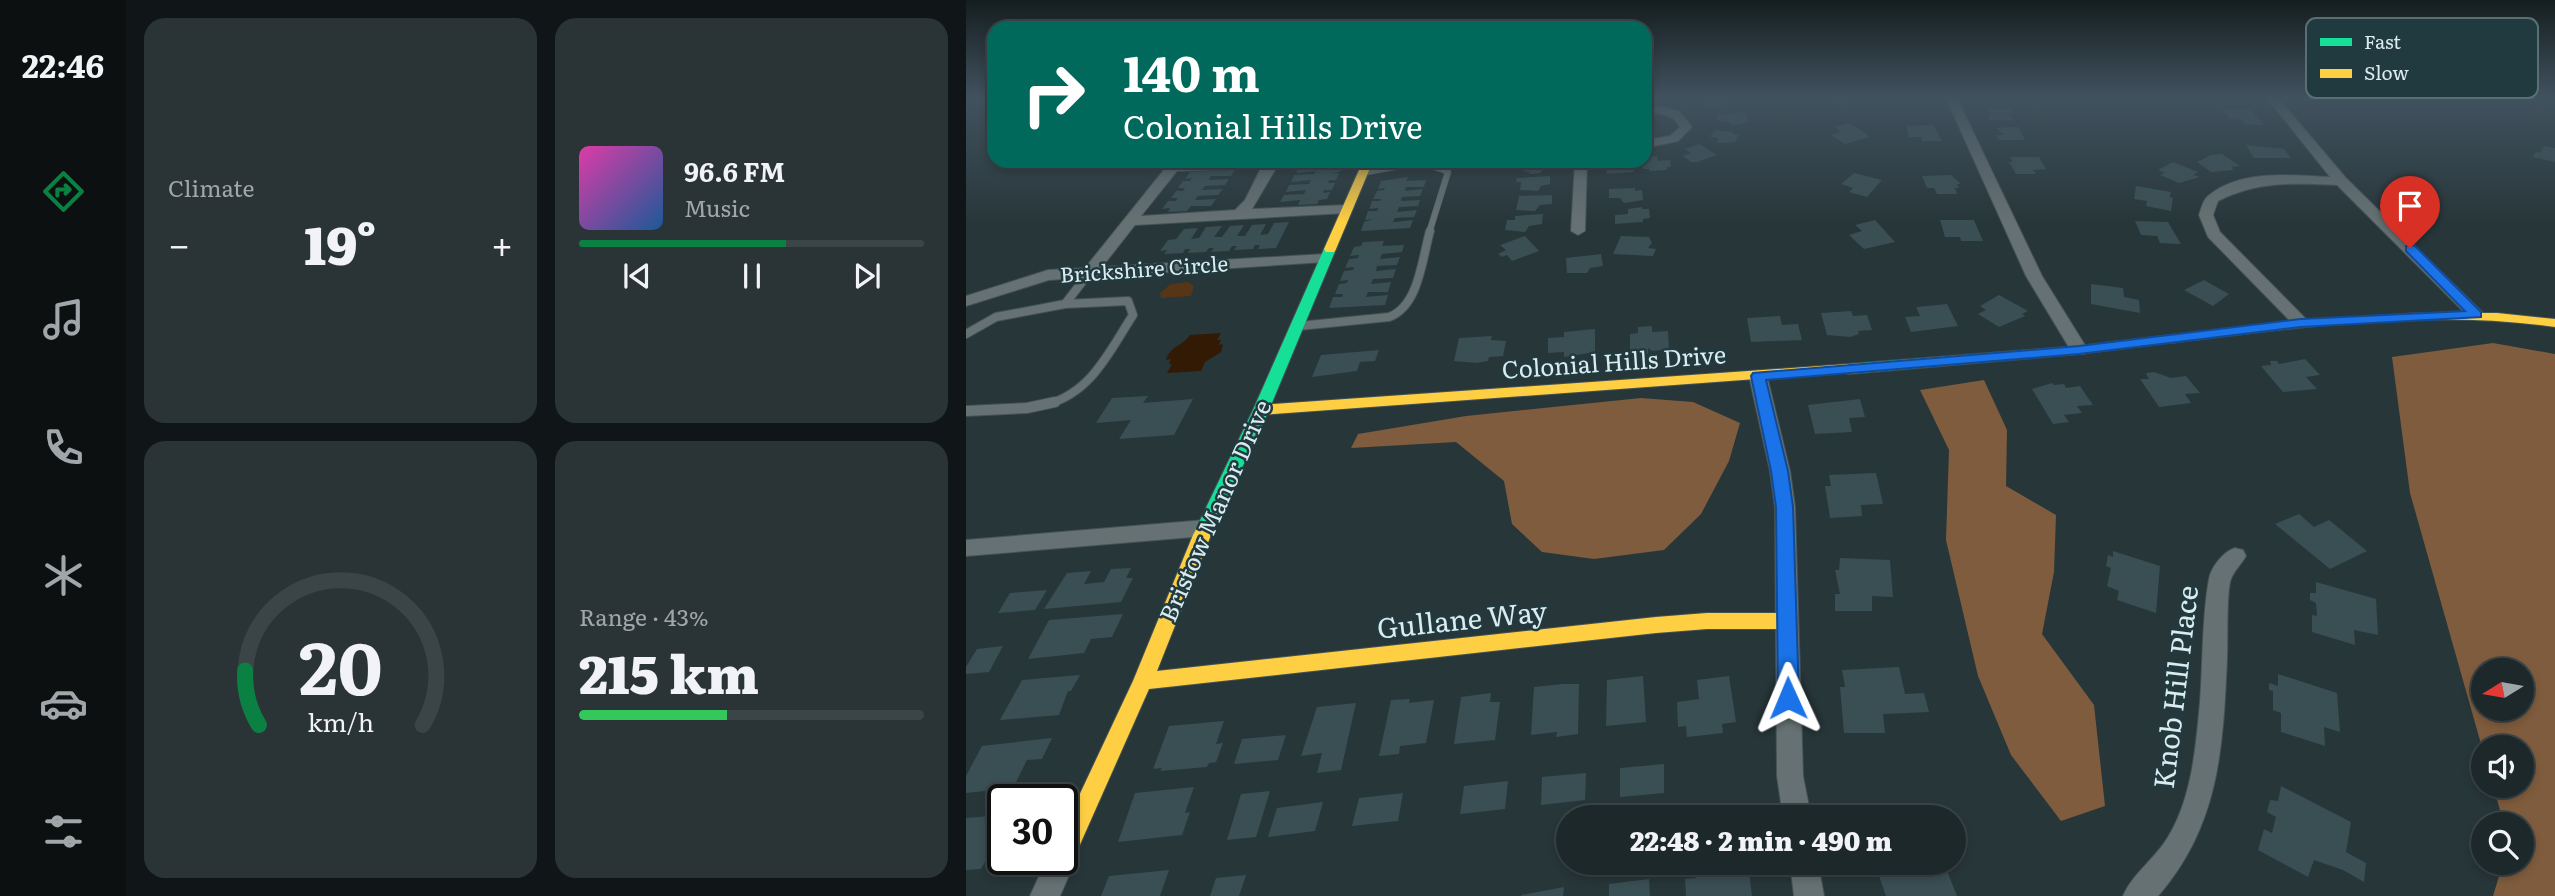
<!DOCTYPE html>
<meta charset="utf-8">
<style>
:root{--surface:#1d282b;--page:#2a3437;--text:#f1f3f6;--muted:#a0a6a9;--line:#3b4447;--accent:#0b8043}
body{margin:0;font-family:Literata,serif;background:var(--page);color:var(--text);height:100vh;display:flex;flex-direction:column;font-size:26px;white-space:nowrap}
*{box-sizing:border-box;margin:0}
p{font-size:23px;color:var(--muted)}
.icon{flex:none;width:38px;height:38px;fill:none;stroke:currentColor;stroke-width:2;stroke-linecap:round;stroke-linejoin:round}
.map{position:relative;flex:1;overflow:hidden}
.sheet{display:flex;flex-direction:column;gap:18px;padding:18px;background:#101618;width:840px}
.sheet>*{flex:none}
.guide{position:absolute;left:21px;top:21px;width:665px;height:147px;border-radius:21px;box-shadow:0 4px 10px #0003,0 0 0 2px var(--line);background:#00695c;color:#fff;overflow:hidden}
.needle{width:46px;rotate:259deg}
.controls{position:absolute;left:1505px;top:658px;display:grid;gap:14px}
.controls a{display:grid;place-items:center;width:63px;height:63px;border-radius:50%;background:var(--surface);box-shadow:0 4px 10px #0003,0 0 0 2px var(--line);font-size:35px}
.speed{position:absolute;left:21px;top:784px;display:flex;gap:14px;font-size:35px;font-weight:700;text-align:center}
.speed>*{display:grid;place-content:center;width:91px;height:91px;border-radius:50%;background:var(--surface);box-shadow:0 4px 10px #0003,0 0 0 2px var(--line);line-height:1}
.speed .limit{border:4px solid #111;border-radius:10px;background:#fff;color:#111}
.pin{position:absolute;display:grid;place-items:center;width:60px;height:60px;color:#fff;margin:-72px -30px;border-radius:50% 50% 50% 0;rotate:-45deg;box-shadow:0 0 7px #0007}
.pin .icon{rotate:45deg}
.me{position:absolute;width:77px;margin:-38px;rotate:359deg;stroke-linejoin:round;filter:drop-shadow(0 0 5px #0008)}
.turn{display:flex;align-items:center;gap:24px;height:147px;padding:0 21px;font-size:32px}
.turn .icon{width:91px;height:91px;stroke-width:2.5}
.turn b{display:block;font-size:49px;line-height:60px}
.big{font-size:52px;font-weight:800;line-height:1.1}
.sheet .tile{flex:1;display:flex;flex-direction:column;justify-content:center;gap:10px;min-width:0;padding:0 24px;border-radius:21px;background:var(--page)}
.sheet .dial{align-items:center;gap:0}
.dial svg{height:182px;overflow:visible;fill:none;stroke:var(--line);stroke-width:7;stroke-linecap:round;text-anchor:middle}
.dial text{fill:var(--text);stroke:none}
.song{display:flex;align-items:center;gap:21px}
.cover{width:84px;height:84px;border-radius:10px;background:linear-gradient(135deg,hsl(320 70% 55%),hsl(210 70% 35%))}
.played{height:7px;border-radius:4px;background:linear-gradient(90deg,var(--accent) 60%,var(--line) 60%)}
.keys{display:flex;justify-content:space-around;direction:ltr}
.heat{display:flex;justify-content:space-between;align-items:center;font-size:38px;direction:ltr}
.charge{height:10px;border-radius:5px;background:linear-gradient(90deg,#34c759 43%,var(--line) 0)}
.sheet .tiles{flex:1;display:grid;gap:18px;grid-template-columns:repeat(2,1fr)}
.trip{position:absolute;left:590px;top:805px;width:410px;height:70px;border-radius:35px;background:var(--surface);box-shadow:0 4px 10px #0003,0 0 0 2px var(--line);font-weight:800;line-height:70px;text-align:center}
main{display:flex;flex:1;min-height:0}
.tabs{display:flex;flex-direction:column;width:126px;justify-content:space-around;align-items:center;background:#0c1011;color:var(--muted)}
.tabs .icon{width:49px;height:49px}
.tabs .selected{color:var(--accent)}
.tabs b{font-size:32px;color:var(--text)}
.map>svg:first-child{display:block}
.green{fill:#563617}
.forest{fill:#7f5c3d;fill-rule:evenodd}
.water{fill:#321a05}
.building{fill:#3a4f53}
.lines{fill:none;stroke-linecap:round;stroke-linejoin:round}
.lane-far2-casing{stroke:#455254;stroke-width:7}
.lane-far1-casing{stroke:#455254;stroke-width:10}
.lane-casing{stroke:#455254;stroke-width:12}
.street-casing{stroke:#455254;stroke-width:2}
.fast-casing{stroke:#455254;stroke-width:2}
.slow-casing{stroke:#455254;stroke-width:2}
.lane-far2{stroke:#667173;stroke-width:6}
.lane-far1{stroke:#667173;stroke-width:8}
.lane{stroke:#667173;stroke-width:10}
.street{fill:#667173;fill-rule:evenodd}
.fast{fill:#16e098;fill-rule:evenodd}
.slow{fill:#ffcf43;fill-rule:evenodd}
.route{fill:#1a73e8;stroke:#114b97;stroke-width:2}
.labels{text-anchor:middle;stroke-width:5;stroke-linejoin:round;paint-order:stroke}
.far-street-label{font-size:21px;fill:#dcebee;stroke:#203a40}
.street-label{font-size:24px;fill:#dcebee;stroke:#203a40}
.near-street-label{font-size:28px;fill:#dcebee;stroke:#203a40}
.key{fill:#203a40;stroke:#586f74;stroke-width:2}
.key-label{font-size:19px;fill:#dcebee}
</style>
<main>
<nav class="tabs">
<b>22:46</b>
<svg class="icon selected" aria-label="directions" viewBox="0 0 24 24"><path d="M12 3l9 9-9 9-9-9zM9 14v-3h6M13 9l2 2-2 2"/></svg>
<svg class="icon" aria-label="music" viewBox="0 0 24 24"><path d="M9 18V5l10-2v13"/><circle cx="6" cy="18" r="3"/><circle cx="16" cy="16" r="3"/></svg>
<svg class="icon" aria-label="phone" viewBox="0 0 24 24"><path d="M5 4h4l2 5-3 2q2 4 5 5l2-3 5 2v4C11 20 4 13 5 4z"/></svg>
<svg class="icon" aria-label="climate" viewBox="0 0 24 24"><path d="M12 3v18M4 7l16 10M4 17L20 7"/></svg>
<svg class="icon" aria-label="car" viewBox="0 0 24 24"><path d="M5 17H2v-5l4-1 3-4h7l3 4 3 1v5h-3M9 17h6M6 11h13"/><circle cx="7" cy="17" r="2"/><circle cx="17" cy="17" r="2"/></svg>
<svg class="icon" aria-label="filters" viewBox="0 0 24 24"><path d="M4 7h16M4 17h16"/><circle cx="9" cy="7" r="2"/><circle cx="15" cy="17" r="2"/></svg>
</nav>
<section class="sheet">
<div class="tiles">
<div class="tile"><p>Climate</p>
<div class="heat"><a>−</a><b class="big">19°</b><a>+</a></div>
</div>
<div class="tile">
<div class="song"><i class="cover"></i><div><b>96.6 FM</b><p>Music</p></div></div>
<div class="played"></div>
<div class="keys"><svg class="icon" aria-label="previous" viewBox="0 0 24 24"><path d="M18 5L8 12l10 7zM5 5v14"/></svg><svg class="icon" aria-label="pause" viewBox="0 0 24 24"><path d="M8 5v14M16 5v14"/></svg><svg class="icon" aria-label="next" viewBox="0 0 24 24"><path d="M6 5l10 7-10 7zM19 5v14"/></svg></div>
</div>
<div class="tile dial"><svg viewBox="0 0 100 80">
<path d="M14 69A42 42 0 1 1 86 69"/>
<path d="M14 69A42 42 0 0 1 8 45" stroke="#0b8043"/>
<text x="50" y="56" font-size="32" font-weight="700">20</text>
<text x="50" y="72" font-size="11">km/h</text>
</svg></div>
<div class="tile"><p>Range · 43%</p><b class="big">215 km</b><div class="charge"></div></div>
</div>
</section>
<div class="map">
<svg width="1589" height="896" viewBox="0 0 1589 896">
<rect width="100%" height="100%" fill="#273639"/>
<path class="green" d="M222 282 228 286 225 296 195 298 194 293 205 284Z"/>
<path class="forest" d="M1527 343 1589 354V896H1527L1537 863H1556V824H1538L1527 786H1556V747H1517V751L1444 493 1426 357ZM1517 670H1556V709H1517Z
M1018 380 1041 430 1040 486 1090 515 1088 572 1076 634 1128 705 1139 806 1095 821 1045 755 1012 676 980 540 983 450 954 390Z
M675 398 727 402 774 423 763 461 735 514 698 550 628 559 576 552 546 524 538 481 490 442 385 448 392 434 500 416Z"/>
<path class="water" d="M255 333 251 340H255L253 345 257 344 255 352 239 362 235 371 201 373 206 364H203L205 359 200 360C204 346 217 346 224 335Z"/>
<path class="building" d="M734 98H757L761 100 757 101 762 104 747 109 737 104 742 102Z
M867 98H888L880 105 864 103Z
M1020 109H1046L1049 113H1043L1048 120H1024L1021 115H1027Z
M1256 109 1285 110 1298 125 1279 124 1276 120 1263 119Z
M779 112 782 122 767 125 763 122 752 121 750 115Z
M883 123 898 132 903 137 879 144 865 135 875 132 868 127Z
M967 125 976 141H956L955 137H943L940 126Z
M1052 127 1059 140H1033L1030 135H1038L1030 128Z
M748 130 768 132 766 134 773 135 769 142 751 143 752 138 744 137Z
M733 144 751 155 731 162H725L717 156 725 153 719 149Z
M1280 145 1318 149 1325 158H1288Z
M1578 146 1589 148V162L1567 157 1570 152 1574 153Z
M1256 154 1274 166 1265 167 1268 170 1245 172 1231 162 1245 155Z
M691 156 692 161 704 160 705 167H701V170L684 171 683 169H677L675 161H679V157Z
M1044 157H1073L1080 169 1067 170 1070 174H1050L1043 162H1047Z
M355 161H373L371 165 378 164 375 171 366 174 373 173 370 180H363L362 183H369L366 190H358L357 193 364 192 361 199 353 200 351 204 332 205 334 200 314 202 318 195 338 194 340 190 320 192 323 185 343 184 345 180 325 182 328 175 348 174 350 171 330 173 334 166 353 165Z
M555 161H591L590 166 578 169 574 173 563 174 564 172 557 171 558 164H554Z
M639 161H666L668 172 641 174Z
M1207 162 1232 172 1227 175 1234 177 1213 183 1194 175 1199 173 1192 170Z
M269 170 265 176H245L243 180 263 179 259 185 239 186 236 190 257 189 252 195 232 196 229 200 250 199 245 206H225L221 211 202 212 204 208 196 209 202 201H209L212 198H205L210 191H217L219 188H212L217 181H224L226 178 219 179 224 172Z
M888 173 916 180 901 197 883 192 887 188 875 184Z
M985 175 995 184H991L993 188H989L991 194H971L968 188H961L956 176Z
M584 176V184L575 186 572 191 554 190 555 182H550L551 178Z
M442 177 440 181 460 180 458 187H440L439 191 457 189 454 196 436 197 435 201 454 200 452 206 433 207 431 212 451 210 448 217 429 218 427 222 447 220 444 228 395 231 398 222 407 219 399 220 402 211H411L412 208 403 209 406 201H414L415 199H407L411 191 418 190 419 188 412 189 415 181Z
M1170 186 1205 192 1204 197 1207 198 1205 211 1180 206 1181 201 1168 199Z
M669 188V191L676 190 677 200 658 203 654 198H643V189Z
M586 195V204L574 205 569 211 550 210 553 196Z
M676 207V209H683L684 218 677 219V222L649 224V215L662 214V209Z
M577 214 576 224 563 226 559 232 539 230 541 220H549V216Z
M909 220 929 242 898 249 883 235 896 231 889 225Z
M974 220H1008L1017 241H995L994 237H979Z
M1169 221 1202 222 1215 244 1194 243 1191 236 1175 235Z
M323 222 310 248 292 249 294 245H289L287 249 268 250 271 246H266L263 251 245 252 248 248H243L240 252 222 253 224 249H219L217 253 198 254 201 250 194 251 202 240 210 239 218 229 232 228 225 239 233 238 240 227 256 226 248 237H256L264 226 278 225 271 236H279L286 225 300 224 294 235 302 234 308 223Z
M559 236 573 251 546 261 541 255 536 257 532 254 540 250 534 245Z
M655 236 683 237 686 243 682 248 690 249 687 256 647 254Z
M418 241 416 246 438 245 436 252 416 254 414 259 434 257 431 265 411 266 410 271 430 269 427 278 407 279 405 284 425 282 422 292H402L400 297 422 295 419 305 363 308 367 297H376L377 294H369L373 284 381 283 382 280 374 281 378 271 387 270 388 267 379 268 383 259 392 258 393 255 384 256 388 247 395 246 397 242Z
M635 254 637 266 624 268 621 273H601L600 258Z
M1238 280 1263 294 1247 306 1218 290Z
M1125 284 1157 288 1158 297 1173 300 1174 313 1125 304Z
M1033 295 1062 311 1056 314 1059 316 1033 327 1012 314 1020 310 1014 306Z
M981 304 992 326 945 332 939 317 954 316 950 307Z
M885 311 887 316 901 315 906 330 892 331 893 334 884 337 861 335 855 313Z
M814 316 816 325 832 324 836 340 785 342 781 318Z
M686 326V332L702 331 703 349 686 351 682 348V354L664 355V334L672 333V327Z
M629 329V352L598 357V352L582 353V338L598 337V332Z
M526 336 525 340 540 341 537 356 523 357 522 361 511 363 488 361 493 338Z
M413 350 409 361 394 362 391 371 346 377 355 355Z
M1339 359 1354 375 1340 377 1351 389 1317 392 1295 366 1305 365 1304 361H1311L1313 364Z
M1188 372 1205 378 1220 376 1234 393 1219 394 1225 403 1193 407 1174 379H1183L1180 373Z
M1086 383 1088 385 1098 384 1100 388 1114 386 1127 405 1111 406 1116 413 1098 415 1103 422 1087 424 1066 389Z
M182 396 177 403 227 399 208 435 153 439 165 420 130 423 146 398Z
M894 399 899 417 883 418 886 432 849 434 842 405Z
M910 473 917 504 895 505 896 516 864 518 859 486H865L863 475Z
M1333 514 1348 527 1363 520 1401 551 1364 569 1309 524Z
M1147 551 1194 566 1190 613 1151 600 1153 591 1141 586 1145 568 1140 566 1142 555 1147 557Z
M874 558 924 560 927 597 906 596V611H869V594H874L869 570H873Z
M165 568 160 578H167L155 602 78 609 101 573 125 571 118 584 138 582 145 569Z
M1350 582 1410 599 1412 635 1388 630 1389 645 1346 632V615L1351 616 1350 603 1344 600V593H1350Z
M81 590 69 610 32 613 44 593Z
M157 614 146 637 125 639 118 653 62 659 83 620Z
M37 646 23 672 0 674V667L11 649Z
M933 667 939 694 958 693 963 712 917 714 919 733H878L874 687H879L876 670Z
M1312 674 1371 693 1374 732 1358 727 1359 746 1315 732V713L1307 710V691L1303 690V683L1312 686Z
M114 675 105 691H102L93 715 34 720 56 680Z
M677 676 680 722 640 726 641 680Z
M763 676 770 722 756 724 757 733 721 737 720 726 712 727 711 702 733 699 731 680Z
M597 684H613L612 734 590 737 591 732 565 735 568 687Z
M525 693 524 702H534L529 740 488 744 495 697Z
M444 699 443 703 468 700 460 743 434 746 433 754 413 756 425 700Z
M390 703 375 770 351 773 356 753 335 756 351 707Z
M258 721 250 744 257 743 250 762 243 763 241 767 194 771 196 768 187 769 203 726Z
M320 735 312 760 268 764 276 739Z
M86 738 76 759 61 760 47 788 0 793V776L16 746Z
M698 764V793L654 797V768Z
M620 773 619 800 575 805 576 777Z
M542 781 539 809 494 814 498 786Z
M1315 786 1385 822 1380 852 1400 863 1398 882 1377 870 1348 860 1342 877 1292 850 1298 829 1306 833 1310 817 1301 812 1304 800 1312 801Z
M228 787 219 813 224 812 216 835 152 842 169 793Z
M304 791 290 837 261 840 275 794Z
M437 793 432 821 386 826 393 798Z
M357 802 349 831 302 837 311 808Z
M37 815V831L15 869 0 870V818Z
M729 863H767L769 874 783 872 786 896H720L719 879 730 878Z
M902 863H978L991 896H920L912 873 906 874Z
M203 870 194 896H135L143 876Z
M280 875 273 896H244L250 878Z
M683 879 684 896H643V884Z
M598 887 597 896H555V895Z"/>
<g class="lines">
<g class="lane-far2-casing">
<path id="lane-far2" d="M396 173C425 168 455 158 482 172L463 233"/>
</g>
<g class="lane-far1-casing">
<path id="lane-far1" d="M333 326 423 317C453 306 456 259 464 231
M0 334 30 317 99 304 123 273
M82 404C126 392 144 350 167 315L162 301 99 304"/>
</g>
<g class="lane-casing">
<path id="lane" d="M0 411 61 408 89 402"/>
</g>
<g class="street-casing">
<path id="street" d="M980 98H991L1076 276 1122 350 1119 354H1107L1060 276Z
M1301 98H1312L1380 178 1516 312 1518 315 1516 318H1504L1371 185C1328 183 1291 181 1252 201L1247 215 1254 232 1341 320 1343 323 1341 326H1329L1242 237 1233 215C1235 209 1237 200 1242 196 1274 169 1326 175 1364 177Z
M691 106 713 111 726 127 712 141 679 148V140L704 136 714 127C707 113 693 113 679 113V107Z
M205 161H304L309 170 286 209 380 205 387 209 380 213 169 225 136 267 359 254 366 258 359 262 83 280 0 306V296L82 270 119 268ZM295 168 279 200 269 210 175 216 211 171Z
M609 161H621L619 231 612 235 605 231Z
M792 370 801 376 824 471 829 507 837 776 845 817H817L811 776 809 507 804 471 783 376Z
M239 520 246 522 250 528 246 534 239 536 0 556V540Z
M1269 548 1277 550 1280 556C1276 563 1268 571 1265 579 1260 592 1262 642 1261 659 1257 749 1253 826 1192 896H1157C1167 873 1190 858 1202 837 1226 798 1230 746 1234 702 1237 664 1236 615 1243 579 1245 567 1258 551 1269 548Z
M96 845 106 849 110 859 94 896H64L81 859H96Z
M824 863H852L858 896H828Z"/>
</g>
<g class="fast-casing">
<path id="fast" d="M364 245 370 249 303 410 242 540H230L227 535 287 410 358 249Z
M1205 335 1210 336 1212 339 1210 342 1113 354 882 374 875 369 882 364 1113 346Z"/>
</g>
<g class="slow-casing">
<path id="slow" d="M397 161H407L370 249 368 252H360L358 249Z
M1454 313H1531L1589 319V327C1465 309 1329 327 1205 343L1198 339 1205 335 1320 322Z
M882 364 889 369 887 372 295 415 287 410 295 405Z
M236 528 242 530 245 535 191 671 690 617 741 613H821L828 615 830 621 828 627 821 629H741L690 633 183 689 104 867 96 871 88 867 84 859H96V832L167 681 227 535 230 530Z"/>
</g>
<use href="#lane-far2" class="lane-far2"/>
<use href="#lane-far1" class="lane-far1"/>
<use href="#lane" class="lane"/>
<use href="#street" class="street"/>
<use href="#fast" class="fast"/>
<use href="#slow" class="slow"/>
</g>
<linearGradient id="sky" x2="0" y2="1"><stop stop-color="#151e1f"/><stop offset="0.44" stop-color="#41525f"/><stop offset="1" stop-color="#41525f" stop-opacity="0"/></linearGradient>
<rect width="1589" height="223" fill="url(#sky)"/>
<path class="route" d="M1444 245 1449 246 1515 312V317L1335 327 1113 354 800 380 822 471 827 507 833 698 830 705 822 708 815 705 812 698 810 507 805 471 785 376 787 373 1113 346 1335 319 1499 311 1440 251V246Z"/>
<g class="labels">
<g class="far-street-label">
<text transform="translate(178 270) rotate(-4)" y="7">Brickshire Circle</text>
</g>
<g class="street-label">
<text transform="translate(648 363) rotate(-4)" y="8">Colonial Hills Drive</text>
<text transform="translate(250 511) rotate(-66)" y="8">Bristow Manor Drive</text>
</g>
<g class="near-street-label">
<text transform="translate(496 620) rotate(-6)" y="10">Gullane Way</text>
<text transform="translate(1210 687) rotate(-83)" y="10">Knob Hill Place</text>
</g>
</g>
<rect x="1340" y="18" width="232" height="80" rx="10" class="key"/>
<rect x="1354" y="38" width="32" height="8" fill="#16e098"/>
<rect x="1354" y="69" width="32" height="9" fill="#ffcf43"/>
<g class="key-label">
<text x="1398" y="49">Fast</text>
<text x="1398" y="80">Slow</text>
</g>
</svg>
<div class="controls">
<a><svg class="needle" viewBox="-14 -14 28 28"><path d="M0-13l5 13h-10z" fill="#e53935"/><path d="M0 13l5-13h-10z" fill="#a0a6a9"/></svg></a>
<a><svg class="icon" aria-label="sound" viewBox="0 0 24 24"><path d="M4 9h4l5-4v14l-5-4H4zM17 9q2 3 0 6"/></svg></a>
<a><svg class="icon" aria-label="search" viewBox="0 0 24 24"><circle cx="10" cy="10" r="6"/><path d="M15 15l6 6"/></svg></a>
</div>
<div class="speed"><div class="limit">30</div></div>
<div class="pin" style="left:1444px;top:248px;background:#d93025"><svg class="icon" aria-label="arrive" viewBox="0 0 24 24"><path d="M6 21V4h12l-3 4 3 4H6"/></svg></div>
<svg class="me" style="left:822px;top:698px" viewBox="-20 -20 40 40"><path d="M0-17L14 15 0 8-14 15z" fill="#1a73e8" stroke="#fff" stroke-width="4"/></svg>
<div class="trip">22:48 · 2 min · 490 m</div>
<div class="guide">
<div class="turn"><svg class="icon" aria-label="right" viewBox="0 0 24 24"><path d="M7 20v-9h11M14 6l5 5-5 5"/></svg><div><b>140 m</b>Colonial Hills Drive</div></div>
</div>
</div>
</main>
